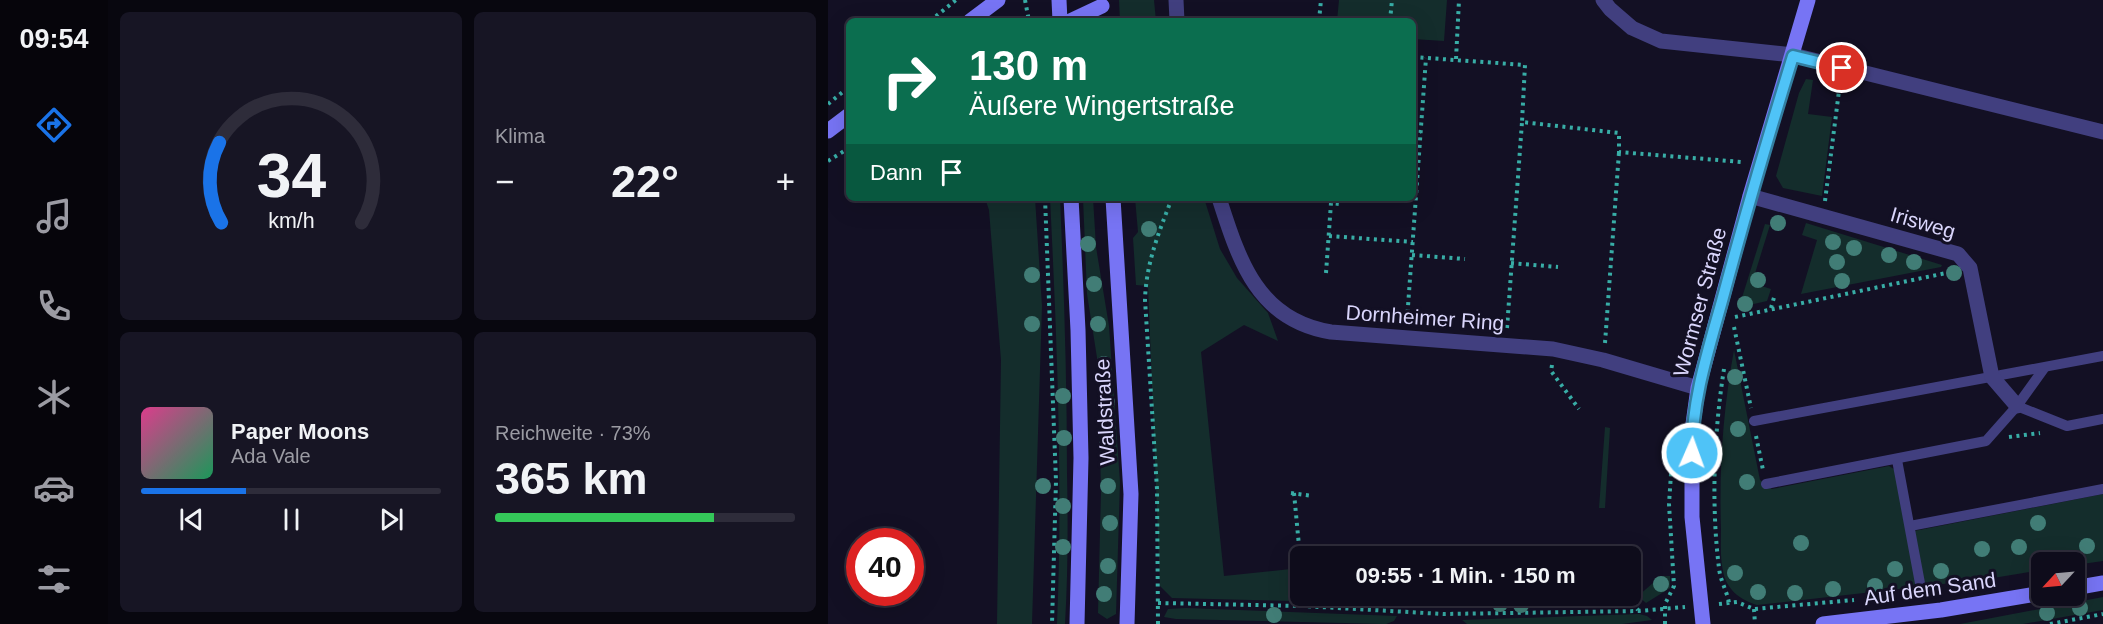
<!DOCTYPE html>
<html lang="de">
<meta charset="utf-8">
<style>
:root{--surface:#0e0c1b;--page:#171524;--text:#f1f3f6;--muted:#9b9ba3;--line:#2e2c3a;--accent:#1a73e8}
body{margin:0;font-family:Arial,sans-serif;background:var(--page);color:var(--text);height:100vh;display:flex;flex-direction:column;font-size:22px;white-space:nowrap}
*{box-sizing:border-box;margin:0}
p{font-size:20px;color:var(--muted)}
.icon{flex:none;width:33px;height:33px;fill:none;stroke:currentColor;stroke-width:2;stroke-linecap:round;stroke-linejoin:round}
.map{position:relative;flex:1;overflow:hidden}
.details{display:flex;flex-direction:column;gap:12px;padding:12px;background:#08070f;width:720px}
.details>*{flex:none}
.banner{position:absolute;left:18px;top:18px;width:570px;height:183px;border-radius:9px;box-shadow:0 6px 24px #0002,0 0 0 2px var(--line);background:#0b6e4f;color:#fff;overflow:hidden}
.needle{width:39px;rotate:244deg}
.fabs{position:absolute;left:1203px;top:552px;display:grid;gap:12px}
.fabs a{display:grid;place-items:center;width:54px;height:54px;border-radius:9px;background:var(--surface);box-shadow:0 6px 24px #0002,0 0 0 2px var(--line);font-size:30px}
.speed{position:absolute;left:18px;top:528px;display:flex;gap:12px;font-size:30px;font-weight:700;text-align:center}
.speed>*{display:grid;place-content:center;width:78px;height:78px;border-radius:50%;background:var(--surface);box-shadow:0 6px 24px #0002,0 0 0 2px var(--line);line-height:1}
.speed .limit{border:9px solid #d22;background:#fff;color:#111}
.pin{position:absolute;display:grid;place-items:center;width:51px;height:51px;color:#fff;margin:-26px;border:3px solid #fff;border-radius:50%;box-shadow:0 2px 6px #0007}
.me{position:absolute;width:66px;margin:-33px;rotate:2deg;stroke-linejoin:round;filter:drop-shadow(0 0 4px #0008)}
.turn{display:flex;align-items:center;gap:21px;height:126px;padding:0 24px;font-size:27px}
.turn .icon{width:78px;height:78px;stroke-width:2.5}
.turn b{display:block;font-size:42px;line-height:51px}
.then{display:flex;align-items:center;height:57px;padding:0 24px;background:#0003;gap:12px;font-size:22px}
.big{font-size:45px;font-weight:700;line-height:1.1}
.details .widget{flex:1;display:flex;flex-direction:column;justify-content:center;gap:9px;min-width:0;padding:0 21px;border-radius:9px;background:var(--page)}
.details .dial{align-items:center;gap:0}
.dial svg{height:156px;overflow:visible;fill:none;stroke:var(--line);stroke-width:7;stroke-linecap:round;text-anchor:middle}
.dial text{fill:var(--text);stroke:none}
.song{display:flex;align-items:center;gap:18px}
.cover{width:72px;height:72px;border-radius:9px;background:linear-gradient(135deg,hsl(330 70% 55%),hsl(150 70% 35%))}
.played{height:6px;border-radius:3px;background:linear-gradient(90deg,var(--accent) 35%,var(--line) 35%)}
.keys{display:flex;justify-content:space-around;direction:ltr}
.heat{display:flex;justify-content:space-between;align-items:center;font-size:33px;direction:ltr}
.charge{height:9px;border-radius:4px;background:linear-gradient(90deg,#34c759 73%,var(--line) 0)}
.details .tiles{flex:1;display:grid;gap:12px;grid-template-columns:repeat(2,1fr)}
.trip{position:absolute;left:462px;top:546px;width:351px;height:60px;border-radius:9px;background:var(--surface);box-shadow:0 6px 24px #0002,0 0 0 2px var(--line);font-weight:700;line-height:60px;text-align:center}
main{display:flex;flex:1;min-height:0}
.menu{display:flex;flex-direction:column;width:108px;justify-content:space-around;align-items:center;background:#06050b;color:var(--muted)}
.menu .icon{width:42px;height:42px}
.menu .active{color:var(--accent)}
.menu b{font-size:27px;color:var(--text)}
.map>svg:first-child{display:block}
.green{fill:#142d2c}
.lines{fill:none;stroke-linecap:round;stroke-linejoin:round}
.path{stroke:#38ada6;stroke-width:4;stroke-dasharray:3 4.5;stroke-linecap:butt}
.lane{stroke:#413f7f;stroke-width:10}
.street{stroke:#413f7f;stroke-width:15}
.secondary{stroke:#7774f4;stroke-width:15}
.tree{fill:#417d76}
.route-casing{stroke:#337fa1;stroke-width:15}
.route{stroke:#4fc3f7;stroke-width:10}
.labels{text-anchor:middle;stroke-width:6;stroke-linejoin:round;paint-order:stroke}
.street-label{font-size:21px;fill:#dad6fc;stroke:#131024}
</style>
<main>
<nav class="menu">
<b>09:54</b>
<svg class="icon active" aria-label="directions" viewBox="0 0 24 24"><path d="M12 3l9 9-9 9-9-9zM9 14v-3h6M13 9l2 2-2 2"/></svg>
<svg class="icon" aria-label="music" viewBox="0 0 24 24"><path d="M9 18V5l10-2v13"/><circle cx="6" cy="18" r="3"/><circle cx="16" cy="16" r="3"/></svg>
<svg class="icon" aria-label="phone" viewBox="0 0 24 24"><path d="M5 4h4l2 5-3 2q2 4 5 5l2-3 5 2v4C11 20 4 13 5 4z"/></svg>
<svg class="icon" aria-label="climate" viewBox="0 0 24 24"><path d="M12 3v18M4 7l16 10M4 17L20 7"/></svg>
<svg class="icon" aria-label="car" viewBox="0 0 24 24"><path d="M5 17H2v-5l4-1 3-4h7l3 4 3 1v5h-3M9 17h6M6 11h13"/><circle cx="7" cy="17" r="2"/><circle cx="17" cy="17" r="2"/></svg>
<svg class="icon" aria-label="filters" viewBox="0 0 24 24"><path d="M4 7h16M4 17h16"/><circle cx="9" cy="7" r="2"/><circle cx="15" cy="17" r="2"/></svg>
</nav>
<section class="details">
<div class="tiles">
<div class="widget dial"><svg viewBox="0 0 100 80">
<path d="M14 69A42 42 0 1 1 86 69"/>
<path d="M14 69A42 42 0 0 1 13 28" stroke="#1a73e8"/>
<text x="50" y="56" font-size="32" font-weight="700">34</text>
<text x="50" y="72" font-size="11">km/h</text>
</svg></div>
<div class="widget"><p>Klima</p>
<div class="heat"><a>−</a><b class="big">22°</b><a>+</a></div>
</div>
<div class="widget">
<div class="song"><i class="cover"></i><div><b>Paper Moons</b><p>Ada Vale</p></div></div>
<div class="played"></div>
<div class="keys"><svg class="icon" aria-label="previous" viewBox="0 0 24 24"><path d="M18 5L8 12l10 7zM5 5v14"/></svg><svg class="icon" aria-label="pause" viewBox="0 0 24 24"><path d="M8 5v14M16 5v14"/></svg><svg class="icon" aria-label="next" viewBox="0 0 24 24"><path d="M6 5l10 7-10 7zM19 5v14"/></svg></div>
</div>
<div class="widget"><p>Reichweite · 73%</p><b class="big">365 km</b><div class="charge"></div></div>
</div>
</section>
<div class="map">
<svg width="1275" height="624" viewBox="0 0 1275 624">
<rect width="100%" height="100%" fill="#131024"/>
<path class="green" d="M291 0H326L328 21H292Z
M511 0H619L616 41 585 39V21H509Z
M978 79 985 80 980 114 1004 117 994 196 955 188 948 176 971 93Z
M157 198H207L214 306 204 624H169L173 360 161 210Z
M222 198H232C236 290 239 381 239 473 240 523 240 574 237 624H229C235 482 229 340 222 198Z
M255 198H265L268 247 281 326 292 482 288 614 279 619 270 613 273 492 270 364 259 294Z
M307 198H376L392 249 409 278 440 313 450 341 416 325 373 352 396 576 463 569 461 551H466L472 559V596H575L574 608 463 601 344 598 332 586 320 286 308 285 305 238 310 232Z
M978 223 1114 265 1113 267 973 294 989 240 974 235Z
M937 224 942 225 924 283 943 289 939 301 917 306 912 304Z
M906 350 932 480 944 489 1061 466 1069 471 1081 532 1275 494V561L1247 565 1246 562H1214L1213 570 1159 579 929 605C912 600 898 589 895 571 892 558 893 543 893 529 891 469 895 410 906 350Z
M777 427 782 428 777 508H771Z
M833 576H842V588L818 603 810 596Z
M1275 597V610L1195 624H1132Z
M358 608 569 616 566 621 558 624 348 619 336 617 340 609Z
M811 614 819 616 824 620 794 624H639L634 620Z"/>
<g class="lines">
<path class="path" d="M197 0 201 21
M102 21 128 0
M491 21 493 0
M562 21 564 0
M585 57 697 65 694 122 791 133V152L914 162
M628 59 631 0
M0 104 21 87
M585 131 593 132
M0 161 21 148
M217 198 228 481 224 624
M997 201 1012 83
M501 236 585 242
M584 255 637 259
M683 263 730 267
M498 273 503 203 511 204
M943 308 947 294
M907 317 1123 272
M579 320 598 58
M906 327 923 408
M679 328 694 122
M777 343 791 152
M724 365 723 371 751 409
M896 369C886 432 883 505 891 568 892 580 899 591 901 603
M928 436 935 470
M1181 437 1212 433
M463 493 485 496
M466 493 471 546 481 556
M802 596V599L810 610
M330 603 475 606 615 614 811 611 857 607
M891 604 909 602 926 609 1026 600
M926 609 927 624
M330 624 329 489 317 300C318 263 331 232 344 198
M837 624V604L846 586 841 504 844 459
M1222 624 1275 614"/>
<path class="lane" d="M1189 406 1239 426 1275 419
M926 421 1275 356
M1069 460 1094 594
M938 484 1158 441 1189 406 1217 367
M1082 526 1275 489"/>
<path class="street" d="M348 0 349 21
M775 0 782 9 804 28 833 41 965 55 1275 132
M922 196 1130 254 1142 268 1164 377 1189 406
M391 198C411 260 429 320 503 332L725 349 775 360 870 388"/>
<path class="secondary" d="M231 0 232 21
M142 21 170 0
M242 21 274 6
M0 131 21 115
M243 198 250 330 253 458 249 624
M285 198 303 494 299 624
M1246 588 1275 583
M875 624 864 517V431L870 388 922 196 980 0
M995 624 1113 610 1214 593"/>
</g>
<g class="tree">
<circle cx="950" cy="223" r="8"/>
<circle cx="321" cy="229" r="8"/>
<circle cx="1005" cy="242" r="8"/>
<circle cx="260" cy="244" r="8"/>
<circle cx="1026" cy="248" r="8"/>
<circle cx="1061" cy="255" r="8"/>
<circle cx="1009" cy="262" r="8"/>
<circle cx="1086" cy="262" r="8"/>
<circle cx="1126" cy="273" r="8"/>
<circle cx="204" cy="275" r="8"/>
<circle cx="930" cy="280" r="8"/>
<circle cx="1014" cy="281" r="8"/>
<circle cx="266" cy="284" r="8"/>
<circle cx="917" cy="304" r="8"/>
<circle cx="204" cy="324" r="8"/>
<circle cx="270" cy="324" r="8"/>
<circle cx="276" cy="364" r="8"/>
<circle cx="907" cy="377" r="8"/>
<circle cx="235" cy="396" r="8"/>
<circle cx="279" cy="402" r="8"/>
<circle cx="910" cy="429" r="8"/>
<circle cx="236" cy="438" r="8"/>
<circle cx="279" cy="445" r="8"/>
<circle cx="919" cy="482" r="8"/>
<circle cx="215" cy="486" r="8"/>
<circle cx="280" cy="486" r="8"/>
<circle cx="235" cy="506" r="8"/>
<circle cx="282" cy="523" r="8"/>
<circle cx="1210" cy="523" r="8"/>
<circle cx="973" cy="543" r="8"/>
<circle cx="1259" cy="546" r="8"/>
<circle cx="235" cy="547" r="8"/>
<circle cx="1191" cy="547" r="8"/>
<circle cx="1154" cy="549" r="8"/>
<circle cx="280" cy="566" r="8"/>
<circle cx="1067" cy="569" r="8"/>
<circle cx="1113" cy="571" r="8"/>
<circle cx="907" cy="573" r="8"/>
<circle cx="833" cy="584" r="8"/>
<circle cx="1047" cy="586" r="8"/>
<circle cx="1005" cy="589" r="8"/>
<circle cx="930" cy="592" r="8"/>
<circle cx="967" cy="593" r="8"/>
<circle cx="276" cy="594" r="8"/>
<circle cx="672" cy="604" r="8"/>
<circle cx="693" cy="605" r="8"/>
<circle cx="1252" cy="608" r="8"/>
<circle cx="1219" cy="613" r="8"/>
<circle cx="446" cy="615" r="8"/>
</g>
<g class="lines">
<g class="route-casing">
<path id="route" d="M864 453C864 400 880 351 894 301 916 219 940 137 965 56L1014 68"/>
</g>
<use href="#route" class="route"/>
</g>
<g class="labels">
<g class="street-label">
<text transform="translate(1095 223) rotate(16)" y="7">Irisweg</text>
<text transform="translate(872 302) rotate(-75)" y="7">Wormser Straße</text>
<text transform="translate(597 318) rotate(4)" y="7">Dornheimer Ring</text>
<text transform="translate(277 412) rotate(-93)" y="7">Waldstraße</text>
<text transform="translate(1102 589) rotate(-8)" y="7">Auf dem Sand</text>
</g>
</g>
</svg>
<div class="fabs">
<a><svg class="needle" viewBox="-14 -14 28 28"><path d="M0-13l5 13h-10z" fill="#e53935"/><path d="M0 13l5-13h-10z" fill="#9b9ba3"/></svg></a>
</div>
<div class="speed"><div class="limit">40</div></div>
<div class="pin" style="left:1014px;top:68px;background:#d93025"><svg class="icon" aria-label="arrive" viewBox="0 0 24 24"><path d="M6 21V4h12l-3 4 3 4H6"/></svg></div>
<svg class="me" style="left:864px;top:453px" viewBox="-20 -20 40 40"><circle r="17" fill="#4fc3f7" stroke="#fff" stroke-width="3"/><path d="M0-11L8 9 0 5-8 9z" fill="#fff"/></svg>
<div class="trip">09:55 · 1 Min. · 150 m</div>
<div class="banner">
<div class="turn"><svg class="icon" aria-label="right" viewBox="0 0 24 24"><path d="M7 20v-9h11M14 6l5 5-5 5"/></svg><div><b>130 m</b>Äußere Wingertstraße</div></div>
<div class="then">Dann<svg class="icon" aria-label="arrive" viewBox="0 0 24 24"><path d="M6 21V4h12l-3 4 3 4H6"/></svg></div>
</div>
</div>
</main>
